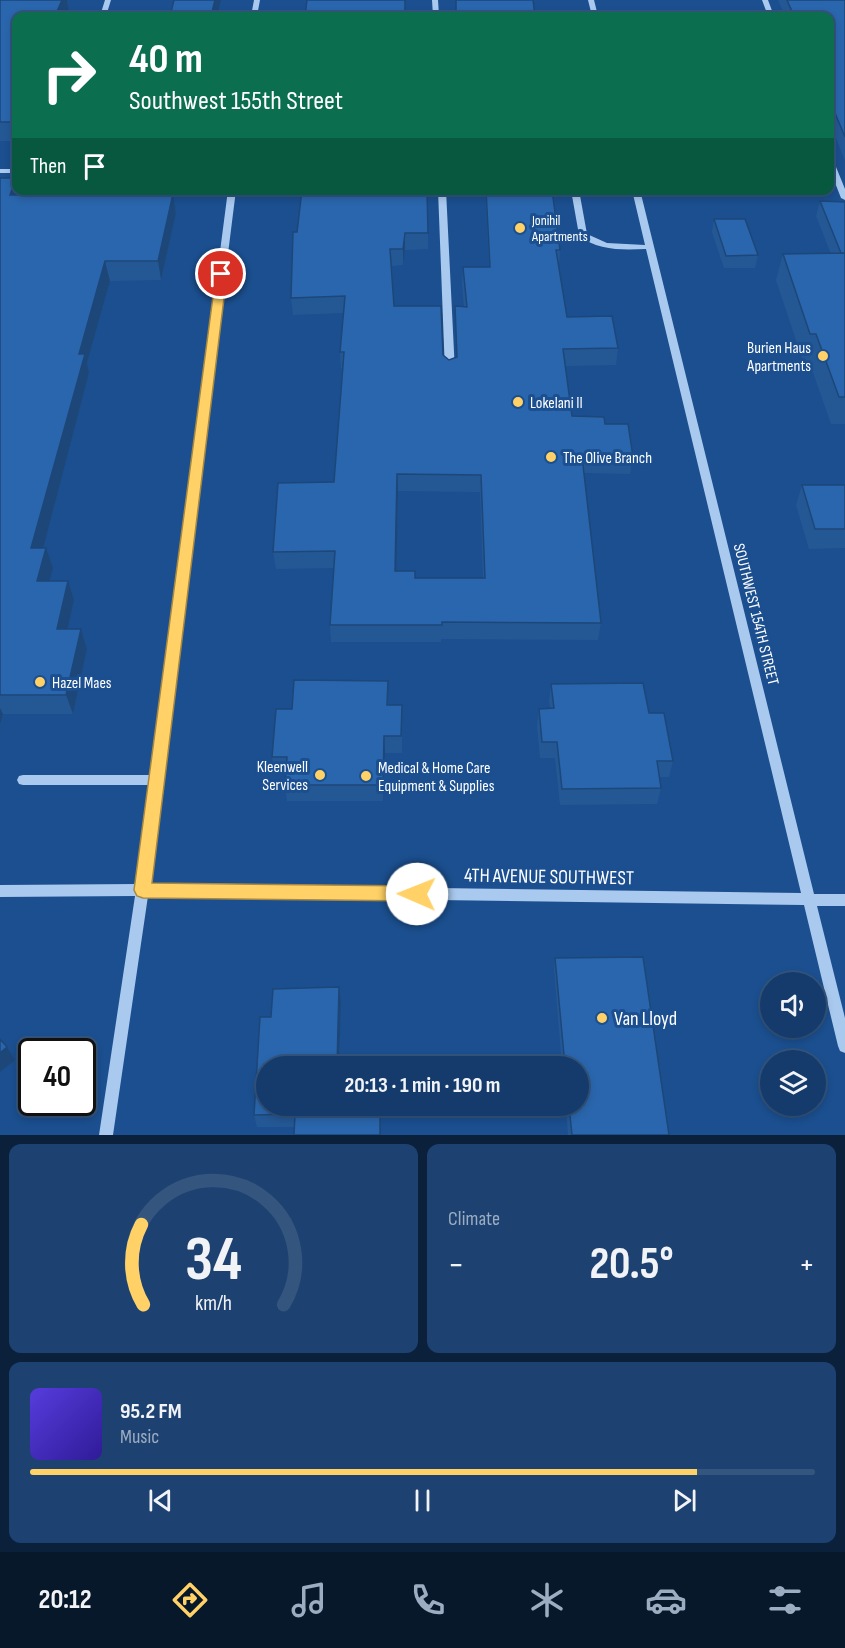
<!DOCTYPE html>
<meta charset="utf-8">
<style>
:root{--surface:#143b6b;--page:#1d4271;--text:#f1f3f6;--muted:#9dadc1;--line:#33557e;--accent:#ffd166}
body{margin:0;font-family:"Sofia Sans Condensed",sans-serif;background:var(--page);color:var(--text);height:100vh;display:flex;flex-direction:column;font-size:22px;white-space:nowrap}
*{box-sizing:border-box;margin:0}
p{font-size:20px;color:var(--muted)}
.icon{flex:none;width:33px;height:33px;fill:none;stroke:currentColor;stroke-width:2;stroke-linecap:round;stroke-linejoin:round}
.map{position:relative;height:1135px;overflow:hidden}
.drawer{display:flex;flex-direction:column;gap:9px;padding:9px;background:#0b203b;flex:1}
.drawer>*{flex:none}
.guide{position:absolute;left:12px;top:12px;width:822px;height:183px;border-radius:12px;box-shadow:0 3px 9px #0003,0 0 0 2px var(--line);background:#0b6e4f;color:#fff;overflow:hidden}
.controls{position:absolute;left:760px;top:972px;display:grid;gap:12px}
.controls a{display:grid;place-items:center;width:66px;height:66px;border-radius:50%;background:var(--surface);box-shadow:0 3px 9px #0003,0 0 0 2px var(--line);font-size:30px}
.speed{position:absolute;left:18px;top:1038px;display:flex;gap:12px;font-size:30px;font-weight:700;text-align:center}
.speed>*{display:grid;place-content:center;width:78px;height:78px;border-radius:50%;background:var(--surface);box-shadow:0 3px 9px #0003,0 0 0 2px var(--line);line-height:1}
.speed .limit{border:3px solid #111;border-radius:9px;background:#fff;color:#111}
.pin{position:absolute;display:grid;place-items:center;width:51px;height:51px;color:#fff;margin:-26px;border:3px solid #fff;border-radius:50%;box-shadow:0 2px 6px #0007}
.me{position:absolute;width:66px;margin:-33px;rotate:271deg;stroke-linejoin:round;filter:drop-shadow(0 0 4px #0008)}
.turn{display:flex;align-items:center;gap:21px;height:126px;padding:0 18px;font-size:27px}
.turn .icon{width:78px;height:78px;stroke-width:2.5}
.turn b{display:block;font-size:42px;line-height:51px}
.then{display:flex;align-items:center;height:57px;padding:0 18px;background:#0003;gap:12px;font-size:22px}
.big{font-size:45px;font-weight:700;line-height:1.1}
.drawer .tile{flex:1;display:flex;flex-direction:column;justify-content:center;gap:9px;min-width:0;padding:0 21px;border-radius:12px;background:var(--page)}
.drawer .dial{align-items:center;gap:0}
.dial svg{height:156px;overflow:visible;fill:none;stroke:var(--line);stroke-width:7;stroke-linecap:round;text-anchor:middle}
.dial text{fill:var(--text);stroke:none}
.song{display:flex;align-items:center;gap:18px}
.cover{width:72px;height:72px;border-radius:9px;background:linear-gradient(135deg,hsl(250 70% 55%),hsl(250 70% 35%))}
.played{height:6px;border-radius:3px;background:linear-gradient(90deg,var(--accent) 85%,var(--line) 85%)}
.keys{display:flex;justify-content:space-around;direction:ltr}
.heat{display:flex;justify-content:space-between;align-items:center;font-size:33px;direction:ltr}
.drawer .tiles{flex:1;display:grid;gap:9px;grid-template-columns:1fr 1fr}
.tile:last-child{grid-column:span 2}
.trip{position:absolute;left:256px;top:1056px;width:333px;height:60px;border-radius:30px;background:var(--surface);box-shadow:0 3px 9px #0003,0 0 0 2px var(--line);font-weight:700;line-height:60px;text-align:center}
.tabs{display:flex;height:96px;justify-content:space-around;align-items:center;background:#08182b;color:var(--muted)}
.tabs .icon{width:42px;height:42px}
.tabs .on{color:var(--accent)}
.tabs b{font-size:27px;color:var(--text)}
.map>svg:first-child{display:block}
.lines{fill:none;stroke-linecap:round;stroke-linejoin:round}
.minor{fill:#a9c9ee;fill-rule:evenodd}
.wall{fill:#245895;fill-rule:evenodd}
.shaded-wall{fill:#1d4779}
.building{fill:#2a66ad;stroke:#1d4779;stroke-width:1.5;fill-rule:evenodd}
.route{fill:#ffd166;stroke:#a68842;stroke-width:1.5}
.poi-dot{fill:#ffd166;stroke:#1b4f8f;stroke-width:2}
.labels{text-anchor:middle;stroke-width:6;stroke-linejoin:round;paint-order:stroke}
.far-poi-label{font-size:14px;fill:#fff;stroke:#1b4f8f;text-anchor:start}
.poi-label{font-size:16px;fill:#fff;stroke:#1b4f8f;text-anchor:start}
.street-label{font-size:16px;fill:#fff;stroke:#1b4f8f}
.near-street-label{font-size:20px;fill:#fff;stroke:#1b4f8f}
.near-poi-label{font-size:20px;fill:#fff;stroke:#1b4f8f;text-anchor:start}
</style>
<div class="map">
<svg width="845" height="1135" viewBox="0 0 845 1135">
<rect width="100%" height="100%" fill="#1b4f8f"/>
<g class="lines">
<path class="minor" d="M105 0H111L106 16H100Z
M254 0H260L257 16H251Z
M432 0H438L439 16H433Z
M588 0H594L598 16H592Z
M762 0H768L774 16H768Z
M830 160 834 162 845 189V200L841 198 830 170Z
M0 169H16V173H0Z
M228 190H236L149 884 801 893 646 249C623 250 597 251 579 235L571 190H579L587 234 607 243 645 245 632 190H640L814 894H845V906H817L845 1018V1053L840 1051 838 1046 804 905 148 896 113 1135H99L135 896 0 897V885L137 884 151 785H23L19 784 17 780 19 776 23 775H152Z
M438 190H446L455 372 450 375 445 372Z"/>
</g>
<path class="wall" d="M0 0H67L69 11 16 16V141H0Z
M778 0H845V161L830 123V16H785Z
M0 178 16 190H20L21 195 173 194 176 213 161 280 110 281 87 363 89 373 43 548 53 568 49 581 74 600 67 629H81L87 649 73 714H3L0 725Z
M485 190H552L560 250 559 266 567 317 618 348 616 365 565 366 572 416 605 424 633 457 630 474 584 473 601 623 598 640 441 639V642H331L330 625 334 568 276 569 273 552 334 482 342 369H341L340 352 343 313 293 315 291 298 293 232 428 233V249L405 250 403 265 392 266 394 306 443 355 449 360 456 357 455 306 464 307 462 284 463 267H489ZM398 491 480 492 483 578H415L396 571Z
M820 201 845 202V424H831L809 361H803L776 280 783 254H831L816 216Z
M714 219 758 255 755 268H724L712 232Z
M802 485H845V548L809 549 796 505Z
M388 681V705H402V753H385L383 801H287L285 785 286 773H274L272 757 292 709Z
M551 684 649 713 673 761 669 777H660L661 788 657 804 560 805 555 758H540L537 725 539 709 550 708 549 701Z
M555 958 669 1135H568L566 1106H579V1066H562L554 969Z
M339 987 341 1002 339 1066H267L380 1106 381 1135H294V1127H257L254 1115 271 1017Z"/>
<path class="shaded-wall" d="M62 0H67L69 11 66 16H55Z
M215 0H221L217 16H211Z
M16 178V190H20L21 197 10 195Z
M173 194 176 213 161 280 158 261Z
M405 233V250L403 265V249Z
M105 261 110 281 87 363 89 373 38 568 31 548 79 354Z
M397 474 398 491 396 588 395 571Z
M46 548 53 568 44 601 37 581Z
M68 581 74 600 63 649 57 629Z
M81 629 87 649 73 714 66 695Z
M0 708 3 714 0 725Z
M384 736 385 753 383 801V785Z
M339 987 341 1002 339 1066H337Z
M7 1047 15 1060 0 1072V1053Z
M380 1106 381 1135H380Z"/>
<path class="building" d="M0 0H62L55 16H16V122H0Z
M174 0H215L211 16H170Z
M307 0H405V16H305Z
M456 0H533L535 16H456Z
M787 0H845V137L830 101V16H794Z
M0 178H16L10 195 173 194 158 261H105L79 354H85L31 548H46L37 581H68L57 629H81L66 695H0Z
M302 190H427L428 233H405L403 249H390L394 306H441L443 355 449 360 457 357 455 306 467 307 463 267H490L486 190H552L560 250H556L567 317 612 316 618 348 563 349 572 416 604 417 605 424H628L633 457 582 456 601 623 442 622V625H330L335 551 273 552 278 483 334 482 344 352H340L345 296 291 298 293 232H297ZM397 474 481 475 485 578H415V571H395Z
M820 201 845 202V253H841Z
M714 219H745L758 255 726 256Z
M845 253V397H839L816 334H810L783 254Z
M802 485H845V529H815Z
M294 680 388 681 387 705H402L401 736H384L383 785H285L287 757H272L276 709H292Z
M643 683 649 713H664L673 761H657L661 788 562 789 557 742H542L539 709 554 708 551 684Z
M643 957 669 1135H572L569 1106H579V1066H565L555 958Z
M339 987 337 1066H267V1106H380V1135H294L295 1114 254 1115 260 1017H271L273 989Z
M0 1039 7 1047 0 1053Z"/>
<path class="route" d="M221 270 227 274 152 883 417 886 423 888 425 894 423 899 417 901 143 898 137 896 134 890 216 274Z"/>
<g class="poi-dot">
<circle cx="520" cy="228" r="6"/>
<circle cx="823" cy="356" r="6"/>
<circle cx="518" cy="402" r="6"/>
<circle cx="551" cy="457" r="6"/>
<circle cx="40" cy="682" r="6"/>
<circle cx="320" cy="775" r="6"/>
<circle cx="366" cy="776" r="6"/>
<circle cx="602" cy="1018" r="6"/>
</g>
<g class="labels">
<g class="far-poi-label">
<text x="532" y="225">Jonihil<tspan x="532" dy="16">Apartments</tspan></text>
</g>
<g class="poi-label">
<text x="811" y="353" text-anchor="end">Burien Haus<tspan x="811" dy="18">Apartments</tspan></text>
<text x="530" y="408">Lokelani II</text>
<text x="563" y="463">The Olive Branch</text>
<text x="52" y="688">Hazel Maes</text>
<text x="308" y="772" text-anchor="end">Kleenwell<tspan x="308" dy="18">Services</tspan></text>
<text x="378" y="773">Medical &amp; Home Care<tspan x="378" dy="18">Equipment &amp; Supplies</tspan></text>
</g>
<g class="street-label">
<text transform="translate(757 614) rotate(76)" y="6">SOUTHWEST 154TH STREET</text>
</g>
<g class="near-street-label">
<text transform="translate(549 876) rotate(1)" y="7">4TH AVENUE SOUTHWEST</text>
</g>
<g class="near-poi-label">
<text x="614" y="1025">Van Lloyd</text>
</g>
</g>
</svg>
<div class="controls">
<a><svg class="icon" aria-label="sound" viewBox="0 0 24 24"><path d="M4 9h4l5-4v14l-5-4H4zM17 9q2 3 0 6"/></svg></a>
<a><svg class="icon" aria-label="layers" viewBox="0 0 24 24"><path d="M12 4l9 5-9 5-9-5zM3 14l9 5 9-5"/></svg></a>
</div>
<div class="speed"><div class="limit">40</div></div>
<div class="pin" style="left:221px;top:274px;background:#d93025"><svg class="icon" aria-label="arrive" viewBox="0 0 24 24"><path d="M6 21V4h12l-3 4 3 4H6"/></svg></div>
<svg class="me" style="left:417px;top:894px" viewBox="-20 -20 40 40"><circle r="19" fill="#fff"/><path d="M0-13L10 11 0 6-10 11z" fill="#ffd166"/></svg>
<div class="trip">20:13 · 1 min · 190 m</div>
<div class="guide">
<div class="turn"><svg class="icon" aria-label="right" viewBox="0 0 24 24"><path d="M7 20v-9h11M14 6l5 5-5 5"/></svg><div><b>40 m</b>Southwest 155th Street</div></div>
<div class="then">Then<svg class="icon" aria-label="arrive" viewBox="0 0 24 24"><path d="M6 21V4h12l-3 4 3 4H6"/></svg></div>
</div>
</div>
<section class="drawer">
<div class="tiles">
<div class="tile dial"><svg viewBox="0 0 100 80">
<path d="M14 69A42 42 0 1 1 86 69"/>
<path d="M14 69A42 42 0 0 1 13 28" stroke="#ffd166"/>
<text x="50" y="56" font-size="32" font-weight="700">34</text>
<text x="50" y="72" font-size="11">km/h</text>
</svg></div>
<div class="tile"><p>Climate</p>
<div class="heat"><a>−</a><b class="big">20.5°</b><a>+</a></div>
</div>
<div class="tile">
<div class="song"><i class="cover"></i><div><b>95.2 FM</b><p>Music</p></div></div>
<div class="played"></div>
<div class="keys"><svg class="icon" aria-label="previous" viewBox="0 0 24 24"><path d="M18 5L8 12l10 7zM5 5v14"/></svg><svg class="icon" aria-label="pause" viewBox="0 0 24 24"><path d="M8 5v14M16 5v14"/></svg><svg class="icon" aria-label="next" viewBox="0 0 24 24"><path d="M6 5l10 7-10 7zM19 5v14"/></svg></div>
</div>
</div>
</section>
<nav class="tabs">
<b>20:12</b>
<svg class="icon on" aria-label="directions" viewBox="0 0 24 24"><path d="M12 3l9 9-9 9-9-9zM9 14v-3h6M13 9l2 2-2 2"/></svg>
<svg class="icon" aria-label="music" viewBox="0 0 24 24"><path d="M9 18V5l10-2v13"/><circle cx="6" cy="18" r="3"/><circle cx="16" cy="16" r="3"/></svg>
<svg class="icon" aria-label="phone" viewBox="0 0 24 24"><path d="M5 4h4l2 5-3 2q2 4 5 5l2-3 5 2v4C11 20 4 13 5 4z"/></svg>
<svg class="icon" aria-label="climate" viewBox="0 0 24 24"><path d="M12 3v18M4 7l16 10M4 17L20 7"/></svg>
<svg class="icon" aria-label="car" viewBox="0 0 24 24"><path d="M5 17H2v-5l4-1 3-4h7l3 4 3 1v5h-3M9 17h6M6 11h13"/><circle cx="7" cy="17" r="2"/><circle cx="17" cy="17" r="2"/></svg>
<svg class="icon" aria-label="filters" viewBox="0 0 24 24"><path d="M4 7h16M4 17h16"/><circle cx="9" cy="7" r="2"/><circle cx="15" cy="17" r="2"/></svg>
</nav>
